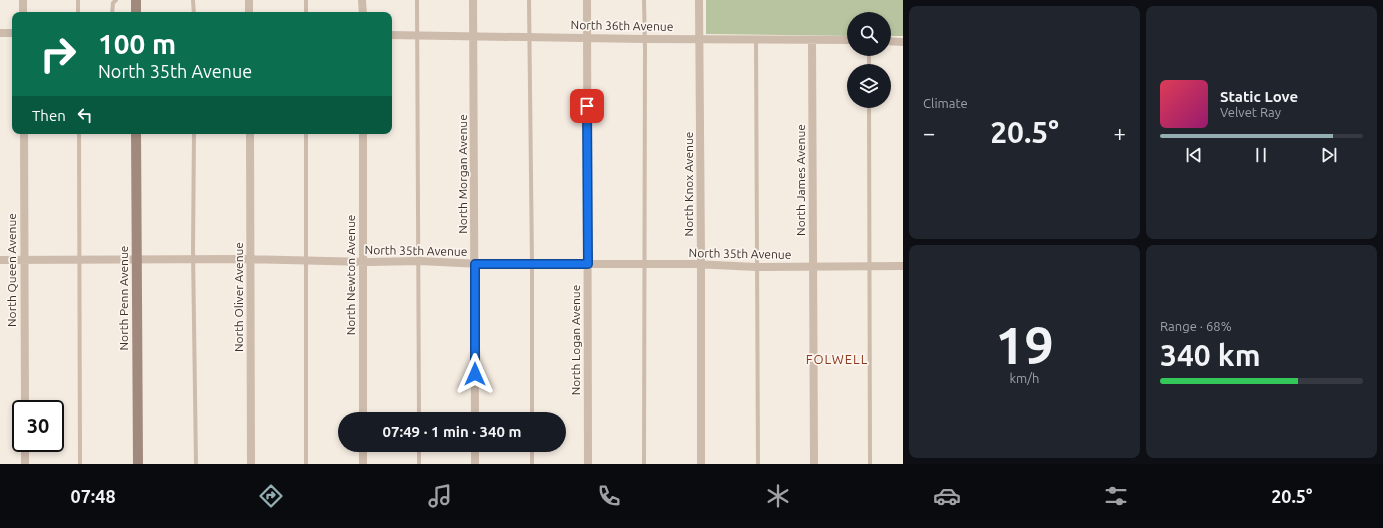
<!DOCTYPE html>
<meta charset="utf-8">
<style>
:root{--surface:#171b24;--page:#20242c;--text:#f1f3f6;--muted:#9ea1a6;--line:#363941;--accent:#92aeb2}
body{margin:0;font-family:Ubuntu,sans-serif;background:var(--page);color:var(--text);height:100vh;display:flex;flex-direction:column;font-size:15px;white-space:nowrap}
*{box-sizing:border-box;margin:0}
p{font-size:13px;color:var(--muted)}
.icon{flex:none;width:22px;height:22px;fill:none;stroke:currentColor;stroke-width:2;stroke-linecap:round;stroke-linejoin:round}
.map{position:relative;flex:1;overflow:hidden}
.details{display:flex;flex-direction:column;gap:6px;padding:6px;background:#0d0f14;width:480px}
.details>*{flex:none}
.hud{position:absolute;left:12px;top:12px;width:380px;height:122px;border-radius:8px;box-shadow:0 2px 6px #0003;background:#0b6e4f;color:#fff;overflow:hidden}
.fabs{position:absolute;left:847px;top:12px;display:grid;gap:8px}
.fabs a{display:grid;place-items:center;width:44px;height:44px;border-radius:50%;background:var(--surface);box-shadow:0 2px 6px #0003;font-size:20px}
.speed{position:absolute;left:12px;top:400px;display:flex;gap:8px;font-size:20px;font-weight:700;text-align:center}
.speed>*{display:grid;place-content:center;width:52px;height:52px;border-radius:50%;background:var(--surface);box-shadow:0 2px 6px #0003;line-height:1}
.speed .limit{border:2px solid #111;border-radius:6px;background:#fff;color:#111}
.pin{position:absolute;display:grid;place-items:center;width:34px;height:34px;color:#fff;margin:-17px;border-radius:8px;box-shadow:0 2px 6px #0006}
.me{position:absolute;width:44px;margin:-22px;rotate:0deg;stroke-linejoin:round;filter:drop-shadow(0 0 3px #0008)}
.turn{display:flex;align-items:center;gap:14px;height:84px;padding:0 20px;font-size:18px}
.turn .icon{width:52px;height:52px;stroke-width:2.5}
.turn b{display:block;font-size:28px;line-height:34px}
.then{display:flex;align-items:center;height:38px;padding:0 20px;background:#0003;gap:8px;font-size:15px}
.big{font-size:30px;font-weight:700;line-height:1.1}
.details .tile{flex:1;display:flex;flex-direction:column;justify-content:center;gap:6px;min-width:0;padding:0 14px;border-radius:8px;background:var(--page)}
.details .dial{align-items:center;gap:0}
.dial b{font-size:52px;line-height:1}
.song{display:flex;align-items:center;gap:12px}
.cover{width:48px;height:48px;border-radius:6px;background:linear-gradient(135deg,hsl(350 70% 55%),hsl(320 70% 35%))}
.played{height:4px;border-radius:2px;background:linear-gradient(90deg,var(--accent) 85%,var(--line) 85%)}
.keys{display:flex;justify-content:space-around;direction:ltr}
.heat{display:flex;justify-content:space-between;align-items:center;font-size:22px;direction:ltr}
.charge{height:6px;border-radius:3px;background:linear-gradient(90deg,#34c759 68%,var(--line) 0)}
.details .tiles{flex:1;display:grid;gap:6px;grid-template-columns:repeat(2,1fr)}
.trip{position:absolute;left:338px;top:412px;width:228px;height:40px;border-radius:20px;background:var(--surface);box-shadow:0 2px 6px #0003;font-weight:700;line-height:40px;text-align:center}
.tab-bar{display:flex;height:64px;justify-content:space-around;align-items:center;background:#090b0e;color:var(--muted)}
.tab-bar .icon{width:28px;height:28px}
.tab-bar .on{color:var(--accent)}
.tab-bar b{font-size:18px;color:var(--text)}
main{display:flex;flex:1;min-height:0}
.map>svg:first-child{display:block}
.green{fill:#b8c4a0}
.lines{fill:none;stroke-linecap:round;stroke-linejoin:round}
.service{stroke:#cdbbac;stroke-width:4}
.minor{stroke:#cdbbac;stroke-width:8}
.secondary{stroke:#a18a7d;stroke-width:10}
.route-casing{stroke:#114b97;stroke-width:10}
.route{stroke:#1a73e8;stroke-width:7}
.labels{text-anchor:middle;stroke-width:3.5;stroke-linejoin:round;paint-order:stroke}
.street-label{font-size:12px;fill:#3b302b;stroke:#fbf5ee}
.neighbourhood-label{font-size:13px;letter-spacing:1px;fill:#8c3b22;stroke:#fbf5ee}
</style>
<main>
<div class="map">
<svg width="903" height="464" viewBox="0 0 903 464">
<rect width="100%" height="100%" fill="#f4ebe1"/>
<path class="green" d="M706 0H903V36H884V19H854V36L706 34Z"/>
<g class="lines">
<path class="service" d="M78 0V15
M193 0 194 15
M306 0V15
M417 0 419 419
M529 0 532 264V419
M644 0 645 48 644 464
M112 15 113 3 116 0
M756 40 758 464
M869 49V71
M869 101 870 464
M79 131 80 464
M194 131 193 251 196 464
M306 131V464
M419 445V464
M532 464V445"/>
<path class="minor" d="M23 0V15
M249 0V15
M362 0 363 15
M473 0 475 419
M587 0 588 464
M699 0 701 257V464
M0 33H15
M389 35 644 39 854 40
M812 40 814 464
M884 41 903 42
M24 131 25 409
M250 131 251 464
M0 260 243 259 369 262 419 261 481 264H694L756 267 903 266
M363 419V131
M25 443V464
M363 445V464
M475 445V464"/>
<path class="secondary" d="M136 0V15
M136 131 138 464"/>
</g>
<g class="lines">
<g class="route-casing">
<path id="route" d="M475 374V264H588L587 106"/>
</g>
<use href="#route" class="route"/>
</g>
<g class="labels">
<g class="street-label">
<text transform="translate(622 26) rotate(1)" y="4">North 36th Avenue</text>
<text transform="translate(463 174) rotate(-90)" y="4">North Morgan Avenue</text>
<text transform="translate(801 180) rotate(-90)" y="4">North James Avenue</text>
<text transform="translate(689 184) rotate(-90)" y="4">North Knox Avenue</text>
<text transform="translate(416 251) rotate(1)" y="4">North 35th Avenue</text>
<text transform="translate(740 254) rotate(1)" y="4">North 35th Avenue</text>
<text transform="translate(12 270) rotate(-90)" y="4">North Queen Avenue</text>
<text transform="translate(351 275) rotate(-90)" y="4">North Newton Avenue</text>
<text transform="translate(239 297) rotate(-90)" y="4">North Oliver Avenue</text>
<text transform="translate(124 298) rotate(-90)" y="4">North Penn Avenue</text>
<text transform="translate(576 340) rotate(-90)" y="4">North Logan Avenue</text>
</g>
<g class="neighbourhood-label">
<text x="837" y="364">FOLWELL</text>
</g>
</g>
</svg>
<div class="fabs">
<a><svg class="icon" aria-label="search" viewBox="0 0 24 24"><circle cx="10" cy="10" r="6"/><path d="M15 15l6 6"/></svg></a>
<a><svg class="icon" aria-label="layers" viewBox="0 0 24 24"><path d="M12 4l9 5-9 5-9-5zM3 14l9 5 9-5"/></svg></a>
</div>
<div class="speed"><div class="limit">30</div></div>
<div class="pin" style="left:587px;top:106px;background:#d93025"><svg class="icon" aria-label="arrive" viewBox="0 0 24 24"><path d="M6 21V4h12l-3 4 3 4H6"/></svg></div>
<svg class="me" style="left:475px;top:374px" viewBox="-20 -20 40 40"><path d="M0-17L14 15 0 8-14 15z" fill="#1a73e8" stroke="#fff" stroke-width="4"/></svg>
<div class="trip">07:49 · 1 min · 340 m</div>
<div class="hud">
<div class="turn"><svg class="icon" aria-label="right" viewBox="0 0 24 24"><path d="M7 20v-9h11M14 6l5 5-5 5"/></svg><div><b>100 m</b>North 35th Avenue</div></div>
<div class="then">Then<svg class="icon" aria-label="left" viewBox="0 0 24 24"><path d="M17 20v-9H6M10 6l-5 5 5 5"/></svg></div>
</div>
</div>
<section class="details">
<div class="tiles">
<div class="tile"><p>Climate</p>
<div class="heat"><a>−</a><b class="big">20.5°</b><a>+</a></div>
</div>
<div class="tile">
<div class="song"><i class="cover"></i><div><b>Static Love</b><p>Velvet Ray</p></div></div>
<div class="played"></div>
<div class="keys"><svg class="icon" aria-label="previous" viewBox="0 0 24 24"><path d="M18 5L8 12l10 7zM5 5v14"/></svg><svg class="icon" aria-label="pause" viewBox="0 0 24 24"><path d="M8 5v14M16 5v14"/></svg><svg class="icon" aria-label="next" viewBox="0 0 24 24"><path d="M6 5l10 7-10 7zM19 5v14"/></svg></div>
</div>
<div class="tile dial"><b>19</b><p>km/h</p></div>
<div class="tile"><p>Range · 68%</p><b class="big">340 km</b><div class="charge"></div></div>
</div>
</section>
</main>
<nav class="tab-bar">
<b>07:48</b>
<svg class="icon on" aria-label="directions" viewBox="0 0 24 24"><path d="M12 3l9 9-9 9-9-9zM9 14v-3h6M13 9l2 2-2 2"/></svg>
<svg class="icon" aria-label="music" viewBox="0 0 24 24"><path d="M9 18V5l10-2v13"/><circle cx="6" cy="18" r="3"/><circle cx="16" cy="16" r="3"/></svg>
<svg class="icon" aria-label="phone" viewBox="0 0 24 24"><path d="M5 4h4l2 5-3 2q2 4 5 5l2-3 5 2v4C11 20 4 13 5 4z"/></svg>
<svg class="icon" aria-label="climate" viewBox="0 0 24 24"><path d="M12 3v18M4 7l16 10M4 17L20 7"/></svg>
<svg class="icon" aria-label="car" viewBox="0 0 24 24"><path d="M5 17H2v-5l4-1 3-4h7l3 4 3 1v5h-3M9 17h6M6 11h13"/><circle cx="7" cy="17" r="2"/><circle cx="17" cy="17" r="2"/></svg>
<svg class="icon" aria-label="filters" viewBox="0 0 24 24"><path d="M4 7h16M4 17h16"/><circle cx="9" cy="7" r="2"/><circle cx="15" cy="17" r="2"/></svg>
<b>20.5°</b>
</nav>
